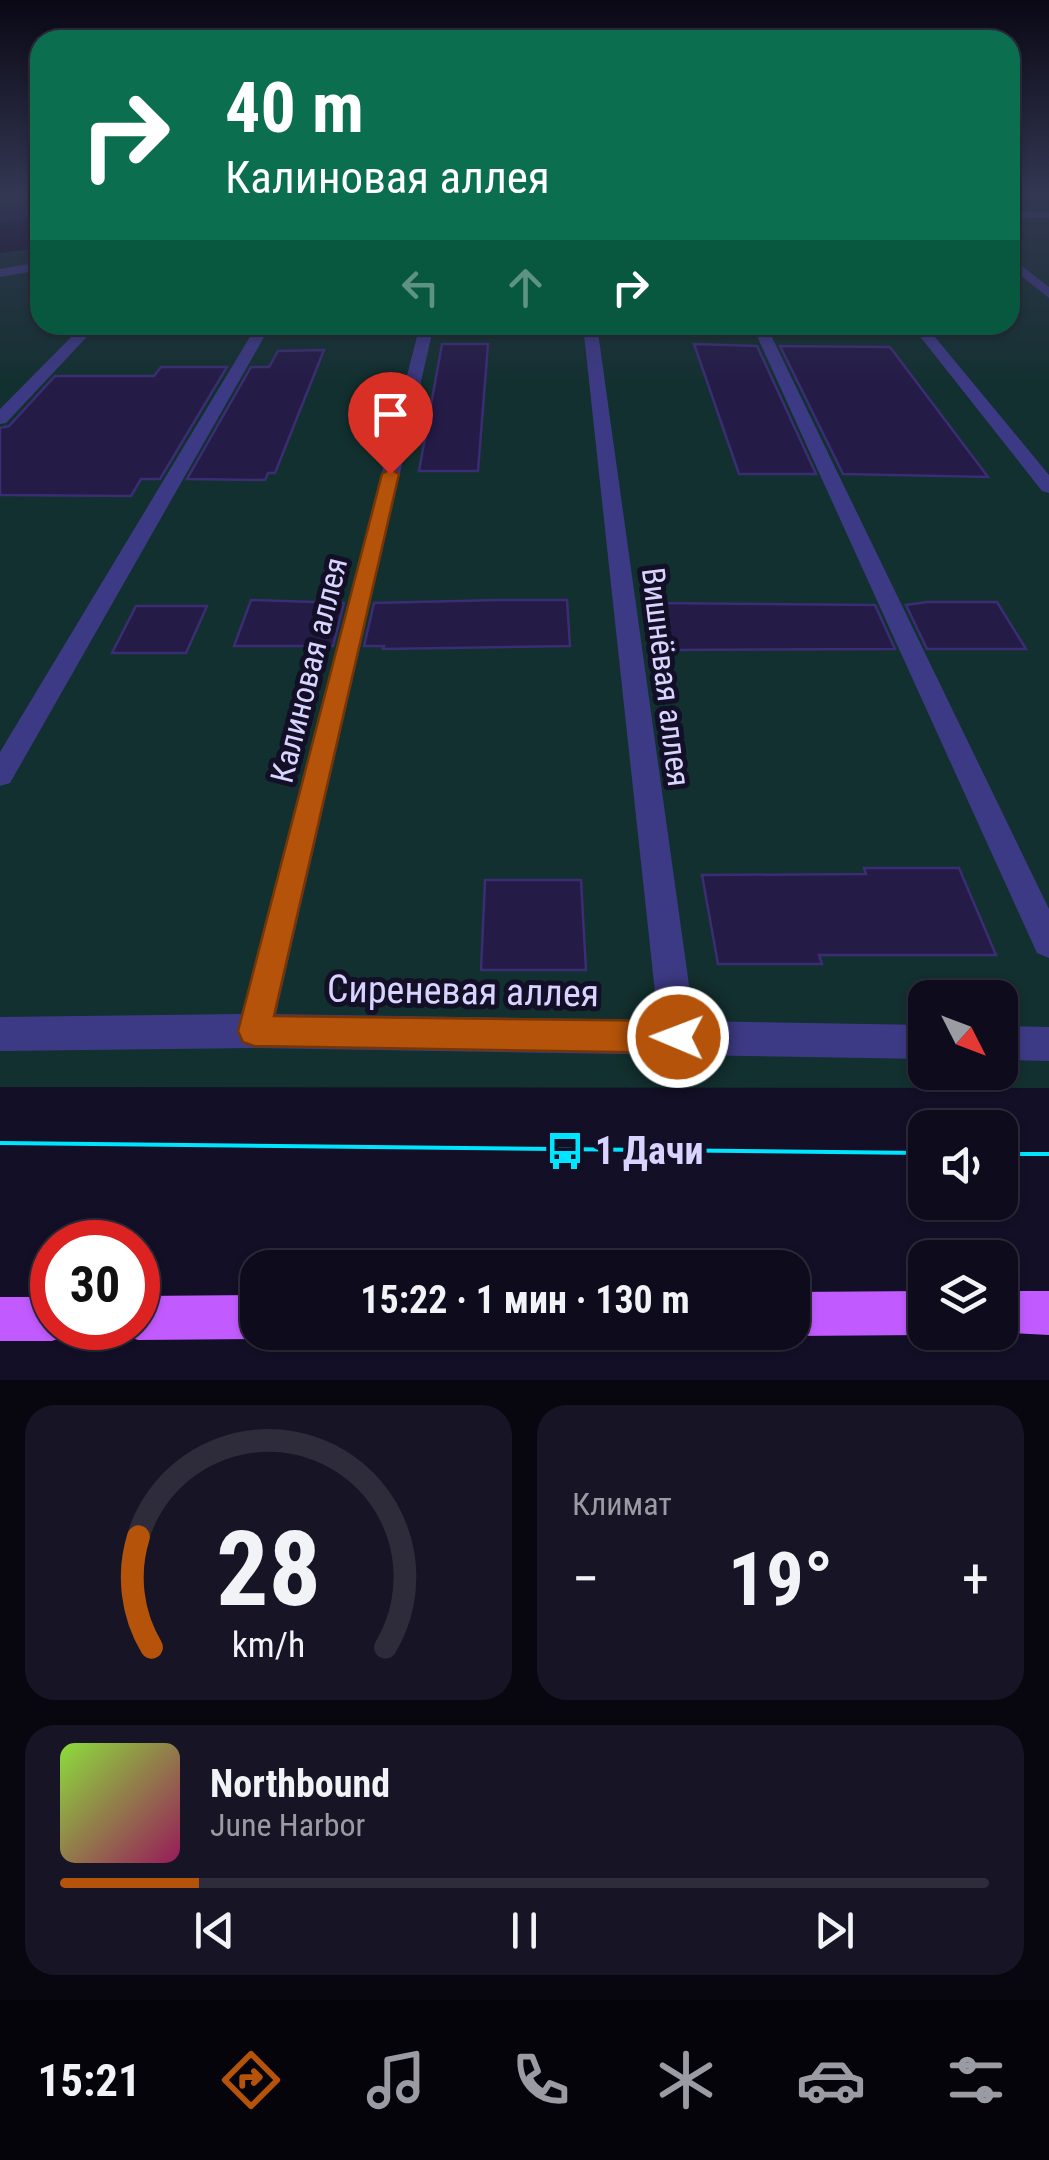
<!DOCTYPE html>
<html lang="ru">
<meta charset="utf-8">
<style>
:root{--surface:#0e0b1c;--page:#171425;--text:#f1f3f6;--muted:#9b9ba3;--line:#2e2b3b;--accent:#b45309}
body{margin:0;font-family:"Roboto Condensed",sans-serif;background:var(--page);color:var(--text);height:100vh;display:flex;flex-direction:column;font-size:38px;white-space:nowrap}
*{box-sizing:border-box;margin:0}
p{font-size:32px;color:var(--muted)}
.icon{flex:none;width:55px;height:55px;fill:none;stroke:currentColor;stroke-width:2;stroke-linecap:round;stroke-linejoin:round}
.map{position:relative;height:1380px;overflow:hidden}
.drawer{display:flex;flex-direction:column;gap:25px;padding:25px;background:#08060f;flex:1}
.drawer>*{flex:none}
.top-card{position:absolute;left:30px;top:30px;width:990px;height:305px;border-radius:30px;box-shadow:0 2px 8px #0004,0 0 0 2px var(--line);background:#0b6e4f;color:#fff;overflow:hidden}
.needle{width:65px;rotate:132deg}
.buttons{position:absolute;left:908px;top:980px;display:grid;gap:20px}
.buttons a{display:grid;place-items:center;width:110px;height:110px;border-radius:20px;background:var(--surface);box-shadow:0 2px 8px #0004,0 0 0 2px var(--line);font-size:50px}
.speed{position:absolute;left:30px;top:1220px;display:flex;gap:20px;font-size:50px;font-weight:700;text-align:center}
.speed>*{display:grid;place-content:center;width:130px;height:130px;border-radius:50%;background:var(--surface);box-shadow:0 2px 8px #0004,0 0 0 2px var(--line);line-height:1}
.speed .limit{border:15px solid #d22;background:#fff;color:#111}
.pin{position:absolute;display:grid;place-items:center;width:85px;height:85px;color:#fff;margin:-102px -42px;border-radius:50% 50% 50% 0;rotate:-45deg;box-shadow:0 0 10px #0007}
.pin .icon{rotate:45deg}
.me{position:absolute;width:110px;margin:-55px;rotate:271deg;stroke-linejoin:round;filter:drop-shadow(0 0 8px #0008)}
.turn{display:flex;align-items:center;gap:35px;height:210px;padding:0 30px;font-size:45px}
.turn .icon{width:130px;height:130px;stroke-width:2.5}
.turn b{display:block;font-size:70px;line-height:85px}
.lanes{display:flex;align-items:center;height:95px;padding:0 30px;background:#0003;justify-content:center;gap:50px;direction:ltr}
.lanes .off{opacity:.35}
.big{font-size:75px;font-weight:700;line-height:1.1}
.drawer .widget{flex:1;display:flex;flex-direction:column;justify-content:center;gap:15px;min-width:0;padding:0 35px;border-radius:30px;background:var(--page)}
.drawer .dial{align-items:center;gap:0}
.dial svg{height:260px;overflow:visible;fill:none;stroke:var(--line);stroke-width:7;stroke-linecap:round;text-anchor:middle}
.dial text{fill:var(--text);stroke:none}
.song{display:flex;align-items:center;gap:30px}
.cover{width:120px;height:120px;border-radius:15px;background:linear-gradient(135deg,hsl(90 70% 55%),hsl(330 70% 35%))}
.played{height:10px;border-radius:5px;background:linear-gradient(90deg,var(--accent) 15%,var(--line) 15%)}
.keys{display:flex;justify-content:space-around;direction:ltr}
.heat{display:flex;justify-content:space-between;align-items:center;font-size:55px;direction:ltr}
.drawer .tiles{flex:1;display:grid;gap:25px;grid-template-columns:1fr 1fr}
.widget:last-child{grid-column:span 2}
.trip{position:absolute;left:240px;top:1250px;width:570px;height:100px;border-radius:30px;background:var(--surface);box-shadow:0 2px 8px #0004,0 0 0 2px var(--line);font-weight:700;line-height:100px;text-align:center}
.tab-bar{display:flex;height:160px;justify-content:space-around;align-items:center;background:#06040b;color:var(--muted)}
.tab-bar .icon{width:70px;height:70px}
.tab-bar .current{color:var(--accent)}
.tab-bar b{font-size:45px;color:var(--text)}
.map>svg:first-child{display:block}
.green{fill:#12302f;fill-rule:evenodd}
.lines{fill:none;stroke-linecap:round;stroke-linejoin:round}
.river{fill:#0c2248;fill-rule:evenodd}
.building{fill:#241b47;stroke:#3b2d73;stroke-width:2.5}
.minor{fill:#3d3a85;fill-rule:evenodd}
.major{fill:#c25bff;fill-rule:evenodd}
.tram{stroke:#00e5ff;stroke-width:4}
.route{fill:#b45309;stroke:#753606;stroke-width:2.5}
.labels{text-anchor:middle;stroke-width:10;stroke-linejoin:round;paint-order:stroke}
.street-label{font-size:32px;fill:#d9d4ff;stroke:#130f26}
.near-street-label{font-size:38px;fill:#d9d4ff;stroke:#130f26}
.near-poi-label{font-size:38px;font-weight:bold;fill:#d9d4ff;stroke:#130f26;text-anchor:start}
</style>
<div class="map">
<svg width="1049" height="1380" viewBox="0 0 1049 1380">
<rect width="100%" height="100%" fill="#130f26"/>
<path class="green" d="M1010 196H1049V1088L0 1087V253L40 248V325H1010ZM925 998H1000V1072H925Z"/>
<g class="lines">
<path class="river" d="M0 196H40V216L0 222Z"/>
</g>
<path class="building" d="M442 344H488L478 471H419Z
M694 344 757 346 816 474H739Z
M780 346 890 347 988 477 843 474Z
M324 350 275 473H268L265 480 187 479 251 367H269L278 351Z
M161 367H227L160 479H141L131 496 0 495V428L9 426 55 376H154Z
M251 600 344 603 333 646H234Z
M498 600H567L570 646 383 649 384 646H364L374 603Z
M927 602H997L1026 649H927L906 605Z
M653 603 875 605 895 649 661 650Z
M136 606H207L186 653H112Z
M864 868H959L996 955H819L822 964H718L702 875 866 874Z
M485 880H581L586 970H481Z"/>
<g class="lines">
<path class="minor" d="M1010 212H1049V218H1010Z
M1010 257 1049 287V298L1010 267Z
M40 262V270L0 277V269Z
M83 325H98L6 423 0 424V409Z
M257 325H271L10 783 0 786V752Z
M420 325H434L276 1014 658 1020 583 325H597L694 1021 925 1025V1059L255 1048 0 1051V1017L242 1014Z
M752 325H766L1049 909V958L1037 953Z
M911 325H925L1049 475V493L1042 491Z
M1000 1026 1049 1027V1061L1000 1060Z"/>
<path class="major" d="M925 1291V1332H931L925 1335 792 1336 784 1332H792V1292Z
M1000 1291H1049V1335L994 1332H1000Z
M258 1295V1332H274L258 1339 138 1340 122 1334 120 1328H138V1296Z
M0 1297H52V1328H70L68 1335 52 1341H0Z"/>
<path class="tram" d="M0 1143 925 1153
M1000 1154H1049"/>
</g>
<linearGradient id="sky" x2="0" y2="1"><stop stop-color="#0a0815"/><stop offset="0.5" stop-color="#333752"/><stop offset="1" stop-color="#333752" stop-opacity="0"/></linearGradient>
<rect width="1049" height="389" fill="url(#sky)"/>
<path class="route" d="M390 469 399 474 274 1016 678 1021 689 1026 694 1037 689 1048 678 1053 254 1046 243 1042 238 1031 382 474Z"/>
<defs>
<g id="bus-bare" transform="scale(3)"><path d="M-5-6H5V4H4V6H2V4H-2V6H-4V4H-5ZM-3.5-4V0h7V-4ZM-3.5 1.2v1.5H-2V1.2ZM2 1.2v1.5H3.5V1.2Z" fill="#00e5ff" stroke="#130f26" stroke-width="2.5" paint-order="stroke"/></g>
</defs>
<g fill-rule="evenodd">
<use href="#bus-bare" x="565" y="1151"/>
</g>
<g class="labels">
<g class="street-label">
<text transform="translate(309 670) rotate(-76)" y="11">Калиновая аллея</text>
<text transform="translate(666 677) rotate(83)" y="11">Вишнёвая аллея</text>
</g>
<g class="near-street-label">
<text transform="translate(463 991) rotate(1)" y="13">Сиреневая аллея</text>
</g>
<g class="near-poi-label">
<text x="595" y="1164">1 Дачи</text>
</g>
</g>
</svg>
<div class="buttons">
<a><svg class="needle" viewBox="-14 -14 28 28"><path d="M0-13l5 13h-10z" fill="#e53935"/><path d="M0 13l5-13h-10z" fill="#9b9ba3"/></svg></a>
<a><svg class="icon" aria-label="sound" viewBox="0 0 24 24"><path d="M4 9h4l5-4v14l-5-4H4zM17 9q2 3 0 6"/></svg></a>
<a><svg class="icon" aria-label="layers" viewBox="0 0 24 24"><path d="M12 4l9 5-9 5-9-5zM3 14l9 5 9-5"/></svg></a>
</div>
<div class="speed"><div class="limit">30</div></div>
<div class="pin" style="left:390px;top:474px;background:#d93025"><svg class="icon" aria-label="arrive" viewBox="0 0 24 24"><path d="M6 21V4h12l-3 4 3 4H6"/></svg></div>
<svg class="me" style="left:678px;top:1037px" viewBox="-20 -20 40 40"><circle r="17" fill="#b45309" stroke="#fff" stroke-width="3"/><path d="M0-11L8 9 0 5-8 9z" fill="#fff"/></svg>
<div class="trip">15:22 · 1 мин · 130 m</div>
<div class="top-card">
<div class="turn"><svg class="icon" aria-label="right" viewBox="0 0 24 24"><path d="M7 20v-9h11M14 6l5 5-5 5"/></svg><div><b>40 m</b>Калиновая аллея</div></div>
<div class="lanes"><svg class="icon off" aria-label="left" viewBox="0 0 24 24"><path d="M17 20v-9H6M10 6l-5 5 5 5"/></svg><svg class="icon off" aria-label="ahead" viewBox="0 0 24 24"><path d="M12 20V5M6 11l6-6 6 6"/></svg><svg class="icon" aria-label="right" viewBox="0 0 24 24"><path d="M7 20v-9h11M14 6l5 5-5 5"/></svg></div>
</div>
</div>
<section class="drawer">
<div class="tiles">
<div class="widget dial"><svg viewBox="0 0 100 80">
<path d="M14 69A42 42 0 1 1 86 69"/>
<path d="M14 69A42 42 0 0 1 10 35" stroke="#b45309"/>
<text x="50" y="56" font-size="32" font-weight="700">28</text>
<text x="50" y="72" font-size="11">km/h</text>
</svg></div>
<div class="widget"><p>Климат</p>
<div class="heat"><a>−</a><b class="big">19°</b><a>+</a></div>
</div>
<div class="widget">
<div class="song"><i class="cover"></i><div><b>Northbound</b><p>June Harbor</p></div></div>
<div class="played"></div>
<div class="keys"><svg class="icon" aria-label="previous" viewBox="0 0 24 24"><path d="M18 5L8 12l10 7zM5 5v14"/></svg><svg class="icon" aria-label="pause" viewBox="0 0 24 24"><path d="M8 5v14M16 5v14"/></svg><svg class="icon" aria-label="next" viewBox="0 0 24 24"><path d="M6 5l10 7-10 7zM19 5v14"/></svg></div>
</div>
</div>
</section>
<nav class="tab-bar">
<b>15:21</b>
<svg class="icon current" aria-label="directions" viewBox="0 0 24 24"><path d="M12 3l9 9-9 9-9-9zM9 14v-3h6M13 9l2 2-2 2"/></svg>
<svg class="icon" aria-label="music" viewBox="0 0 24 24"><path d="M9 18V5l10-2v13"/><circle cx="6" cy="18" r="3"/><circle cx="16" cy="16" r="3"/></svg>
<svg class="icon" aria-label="phone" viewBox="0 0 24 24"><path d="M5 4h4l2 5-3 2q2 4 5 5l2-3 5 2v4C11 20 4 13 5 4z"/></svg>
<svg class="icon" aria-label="climate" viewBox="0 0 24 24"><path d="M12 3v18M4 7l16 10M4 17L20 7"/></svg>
<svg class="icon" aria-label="car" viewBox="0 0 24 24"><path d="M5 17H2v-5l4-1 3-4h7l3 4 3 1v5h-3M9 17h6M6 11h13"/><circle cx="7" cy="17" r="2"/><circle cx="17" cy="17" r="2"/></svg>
<svg class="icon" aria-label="filters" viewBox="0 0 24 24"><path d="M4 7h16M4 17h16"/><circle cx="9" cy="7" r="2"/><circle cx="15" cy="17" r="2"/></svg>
</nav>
